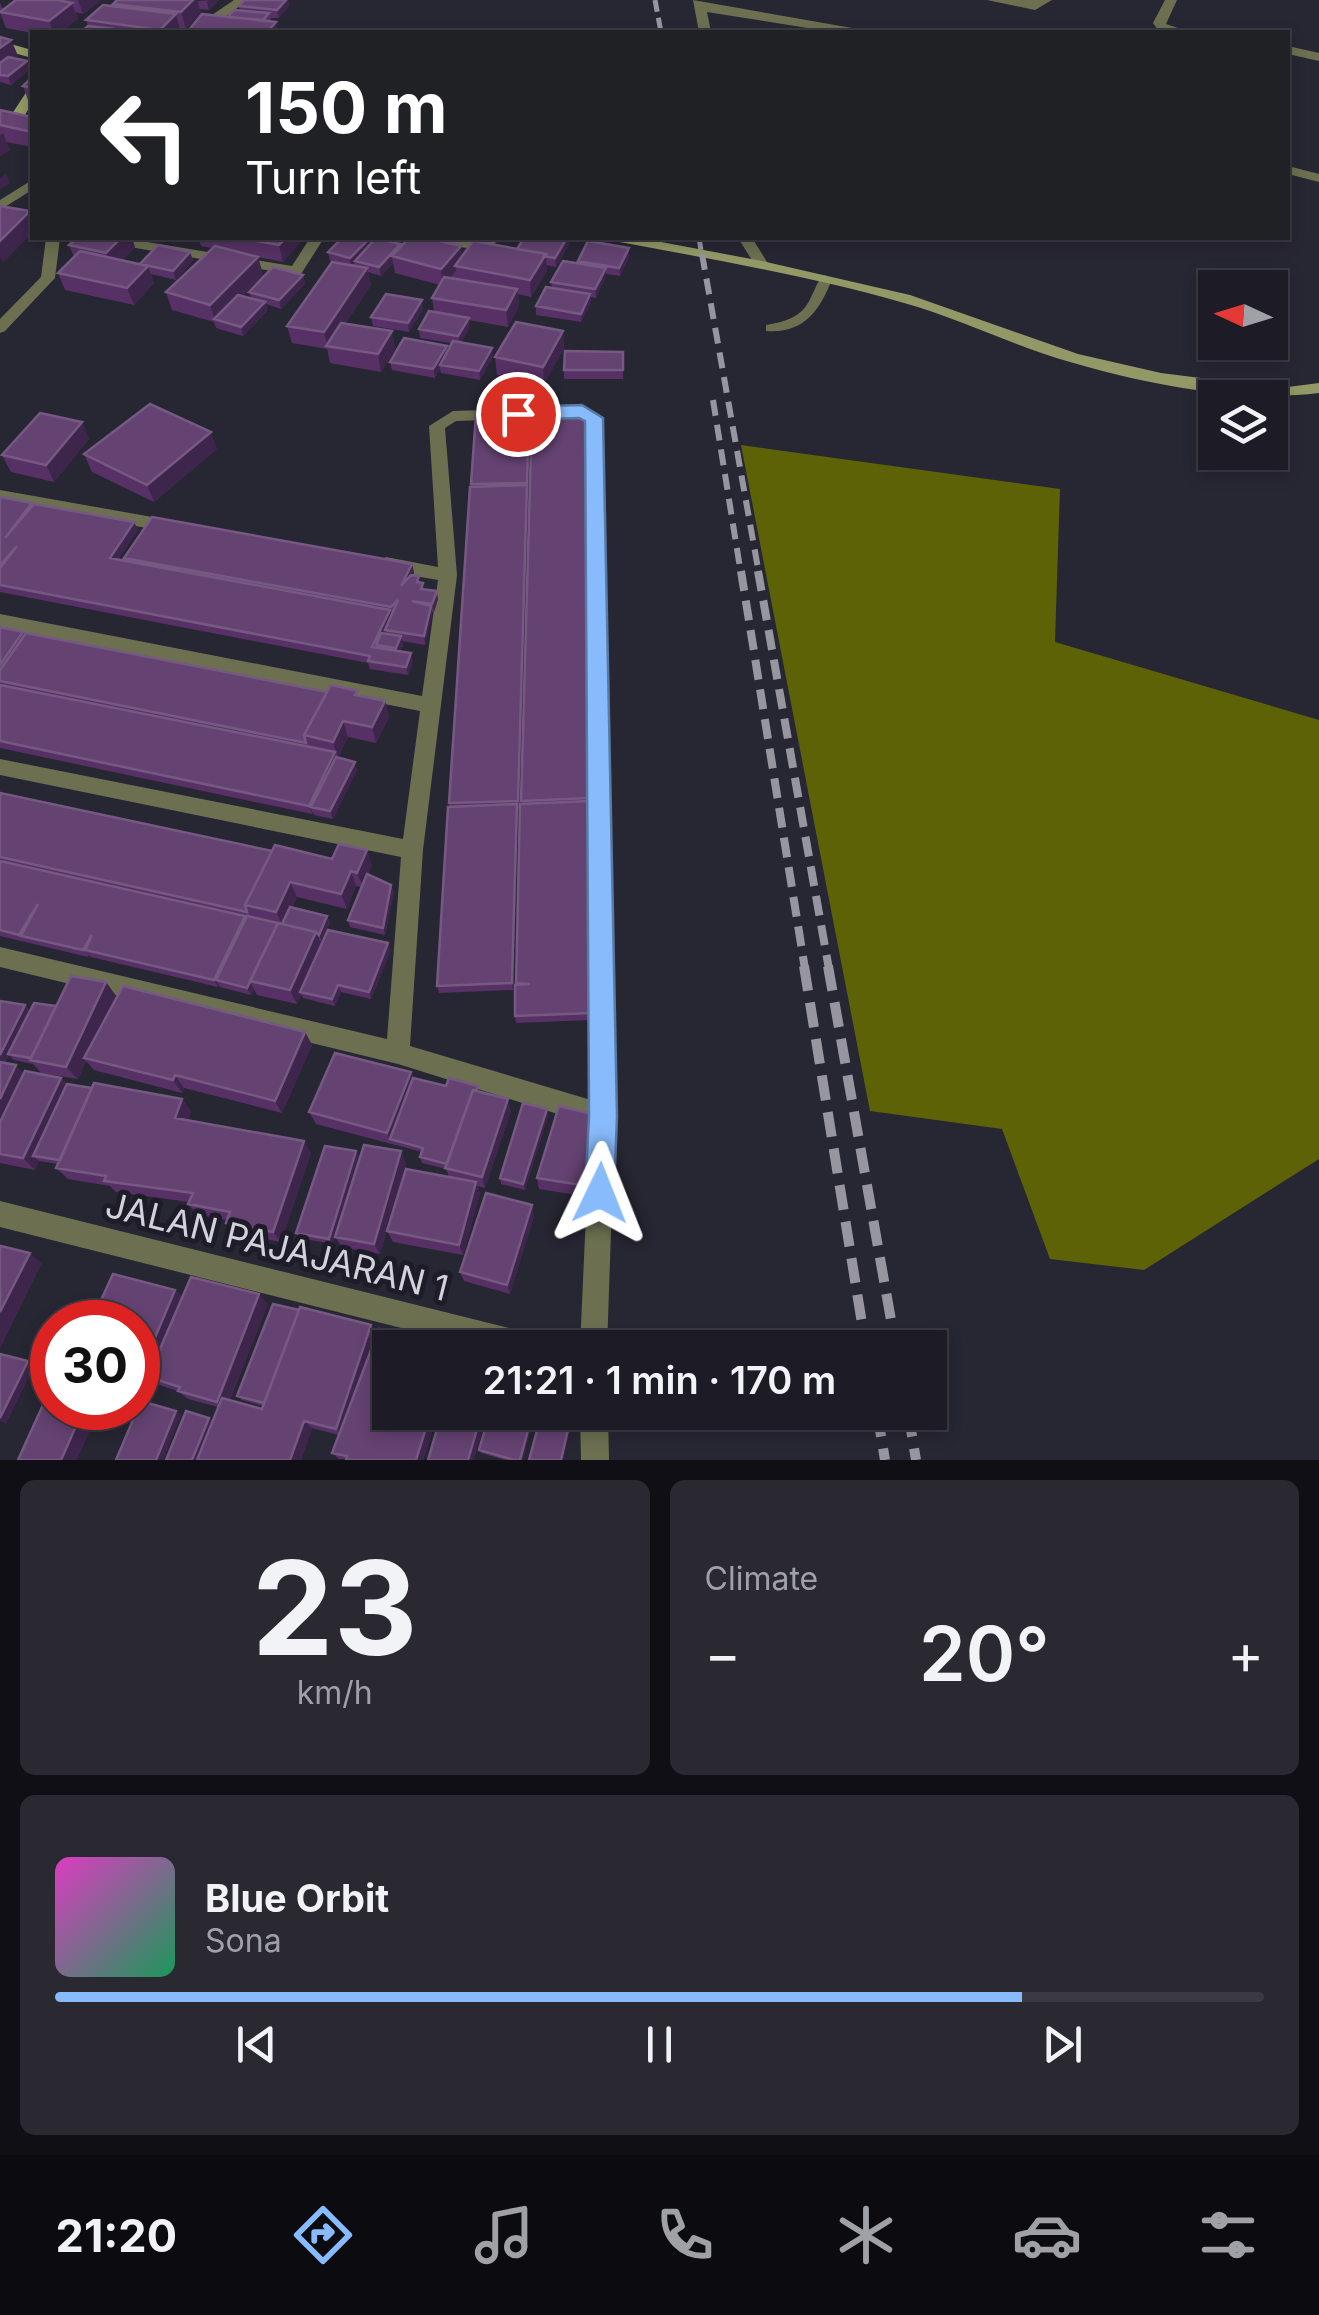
<!DOCTYPE html>
<meta charset="utf-8">
<style>
:root{--surface:#1d1c26;--page:#2a2932;--text:#f1f3f6;--muted:#a0a1a7;--line:#3b3a43;--accent:#88bbfc}
body{margin:0;font-family:Inter,sans-serif;background:var(--page);color:var(--text);height:100vh;display:flex;flex-direction:column;font-size:38px;white-space:nowrap}
*{box-sizing:border-box;margin:0}
p{font-size:32px;color:var(--muted)}
.icon{flex:none;width:55px;height:55px;fill:none;stroke:currentColor;stroke-width:2;stroke-linecap:round;stroke-linejoin:round}
.map{position:relative;height:1460px;overflow:hidden}
.details{display:flex;flex-direction:column;gap:20px;padding:20px;background:#100f15;flex:1}
.details>*{flex:none}
.hud{position:absolute;left:30px;top:30px;width:1260px;height:210px;border-radius:0px;box-shadow:0 5px 15px #0003,0 0 0 2px var(--line);background:#202124;color:#fff;overflow:hidden}
.needle{width:65px;rotate:274deg}
.buttons{position:absolute;left:1198px;top:270px;display:grid;gap:20px}
.buttons a{display:grid;place-items:center;width:90px;height:90px;border-radius:0px;background:var(--surface);box-shadow:0 5px 15px #0003,0 0 0 2px var(--line);font-size:50px}
.speed{position:absolute;left:30px;top:1300px;display:flex;gap:20px;font-size:50px;font-weight:700;text-align:center}
.speed>*{display:grid;place-content:center;width:130px;height:130px;border-radius:50%;background:var(--surface);box-shadow:0 5px 15px #0003,0 0 0 2px var(--line);line-height:1}
.speed .limit{border:15px solid #d22;background:#fff;color:#111}
.pin{position:absolute;display:grid;place-items:center;width:85px;height:85px;color:#fff;margin:-42px;border:5px solid #fff;border-radius:50%;box-shadow:0 2px 10px #0007}
.me{position:absolute;width:110px;margin:-55px;rotate:2deg;stroke-linejoin:round;filter:drop-shadow(0 0 8px #0008)}
.turn{display:flex;align-items:center;gap:35px;height:210px;padding:0 50px;font-size:45px}
.turn .icon{width:130px;height:130px;stroke-width:2.5}
.turn b{display:block;font-size:70px;line-height:85px}
.big{font-size:75px;font-weight:600;line-height:1.1}
.details .card{flex:1;display:flex;flex-direction:column;justify-content:center;gap:15px;min-width:0;padding:0 35px;border-radius:15px;background:var(--page)}
.details .dial{align-items:center;gap:0}
.dial b{font-size:130px;line-height:1}
.song{display:flex;align-items:center;gap:30px}
.cover{width:120px;height:120px;border-radius:15px;background:linear-gradient(135deg,hsl(310 70% 55%),hsl(150 70% 35%))}
.played{height:10px;border-radius:5px;background:linear-gradient(90deg,var(--accent) 80%,var(--line) 80%)}
.keys{display:flex;justify-content:space-around;direction:ltr}
.heat{display:flex;justify-content:space-between;align-items:center;font-size:55px;direction:ltr}
.details .tiles{flex:1;display:grid;gap:20px;grid-template-columns:1fr 1fr}
.card:last-child{grid-column:span 2}
.trip{position:absolute;left:372px;top:1330px;width:575px;height:100px;border-radius:0px;background:var(--surface);box-shadow:0 5px 15px #0003,0 0 0 2px var(--line);font-weight:600;line-height:100px;text-align:center}
.tabs{display:flex;height:160px;justify-content:space-around;align-items:center;background:#0c0b0f;color:var(--muted)}
.tabs .icon{width:70px;height:70px}
.tabs .selected{color:var(--accent)}
.tabs b{font-size:45px;color:var(--text)}
.map>svg:first-child{display:block}
.forest{fill:#5d6207}
.lines{fill:none;stroke-linecap:round;stroke-linejoin:round}
.lane{fill:#6c7051;fill-rule:evenodd}
.street{fill:#6c7051;fill-rule:evenodd}
.secondary{fill:#939966;fill-rule:evenodd}
.rail-far3{stroke:#9695a0;stroke-width:5;stroke-dasharray:12 6;stroke-linecap:butt}
.rail-far2{stroke:#9695a0;stroke-width:6;stroke-dasharray:16 9;stroke-linecap:butt}
.rail-far1{stroke:#9695a0;stroke-width:8;stroke-dasharray:20 10;stroke-linecap:butt}
.rail{stroke:#9695a0;stroke-width:10;stroke-dasharray:25 12;stroke-linecap:butt}
.wall{fill:#573165}
.shaded-wall{fill:#3e254c}
.building{fill:#644272;stroke:#765982;stroke-width:2.5}
.route{fill:#88bbfc;stroke:#587aa4;stroke-width:2.5}
.labels{text-anchor:middle;stroke-width:10;stroke-linejoin:round;paint-order:stroke}
.near-street-label{font-size:35px;fill:#d2d2db;stroke:#1e1c29}
</style>
<div class="map">
<svg width="1319" height="1460" viewBox="0 0 1319 1460">
<rect width="100%" height="100%" fill="#272633"/>
<path class="forest" d="M741 445 1060 489 1055 642 1319 720V1159L1144 1270 1050 1259 1002 1129 870 1111Z"/>
<g class="lines">
<path class="lane" d="M1288 166 1319 174V182L1288 174Z
M825 275 832 279C820 311 803 334 766 331V325C788 321 803 317 812 295 817 286 817 280 825 275Z"/>
<path class="street" d="M234 0H248L217 23H209V17Z
M693 0 852 28 858 32H833L707 12 711 32H699Z
M987 0H1052L1035 10Z
M1165 0H1177L1166 24 1190 32 1158 30 1153 23Z
M1288 46 1319 53V61L1288 54Z
M32 180V190L0 210V200Z
M46 238H60L55 278 5 331 0 333V319L41 277Z
M93 238H123L292 266 310 238H324L301 274 296 275 100 242Z
M421 238H453L482 242 487 238H501L486 251 428 242Z
M738 238H752L769 265 767 268H757Z
M587 407 602 419 615 1116 607 1348H580L590 1124 398 1064 0 967V947L387 1039 401 857 0 775V759L403 839 420 711 0 628V614L422 696 438 580 386 571 377 564 386 557 438 567 429 426 453 411ZM583 417 586 420 591 1100 410 1046 423 850 457 575 445 428 456 421Z
M0 490 175 521 184 527 175 533 0 502Z
M0 1201 537 1335 547 1338 550 1348H481L0 1227Z
M580 1412H608L609 1460H581Z"/>
<path class="secondary" d="M0 41 32 50V58L0 49Z
M32 90V103L22 120H32V128L8 126 6 123 27 91Z
M613 238H640L762 261 910 295 1078 354 1161 373 1280 388 1319 383V393C1241 403 1145 384 1070 362 1014 346 961 319 904 303 811 276 715 260 620 242Z"/>
<path class="rail-far3" d="M655 0 661 32
M699 238 702 256"/>
<path class="rail-far2" d="M702 254 759 574
M713 400 741 574"/>
<path class="rail-far1" d="M741 571 805 969
M758 571 829 969"/>
<path class="rail" d="M804 966 866 1348
M828 966 896 1348
M877 1412 885 1460
M908 1412 916 1460"/>
</g>
<path class="wall" d="M16 0H101L83 14 76 12 78 19 61 32 32 33 6 28 0 13V3L3 10Z
M219 0 209 10 199 9 201 13 186 29 180 28V30L178 32H81L88 26 86 20 114 6 113 4Z
M244 0H288L289 6 279 18H270L278 32H190L189 30 228 17 240 11 239 6Z
M0 37 11 40 18 56 15 58 30 69 11 85 0 82Z
M32 77V104L29 103 23 86Z
M0 110 32 117V147L6 142 10 150 0 156Z
M77 238H146L142 241 132 240 135 247 122 260 140 264 193 260 176 280 151 274 154 283 134 305 65 290 58 273 74 257 69 245Z
M198 238H304L283 262 258 257 263 275 242 296 251 298 249 292 303 275 305 284 281 309 266 304 267 311 243 336 216 328 214 322 172 310 166 292 213 248 201 246Z
M400 244 401 247 461 246 462 256 517 249 569 245 556 267 546 265 547 271 531 297 518 294 519 306 508 327 469 320 470 327 461 342 493 356 480 380 441 373 440 369 435 378 392 370 390 362 448 350 451 343 420 338 419 329 434 312 432 298 440 285 395 273 393 263 381 276 368 272 371 285 345 324 392 331 395 349 381 372 330 363 327 349 292 343 287 326 337 263 330 261 328 252Z
M629 248V257L620 276 606 274 596 298 590 297 591 303 581 322 536 315V306L552 288 551 282 578 263V261Z
M423 309 409 332 373 326 371 317Z
M563 331 564 348 544 384 497 375 495 357Z
M623 352V379H564V370Z
M586 411 591 1020 516 1023 515 1016 520 804H522Z
M530 421 519 809H517L513 990 439 993 437 986 471 484Z
M89 439 54 482 11 472 2 455Z
M217 449 154 502 92 472 84 454Z
M0 497 32 503 33 505 138 530 118 559 126 561 124 558 412 564 414 573 413 575 420 582 424 589 438 599 434 612H432L425 645 402 641 403 645 400 651 413 661 408 675 370 669 368 663 0 592Z
M25 634 327 692 385 701 389 717 376 743 348 737 338 757 357 770 333 819 314 815 313 812 312 814 0 748V681Z
M0 793 272 851 372 865 368 874 391 885 394 892 385 935 350 927 348 920 362 887 356 886 347 909 297 897 292 908 327 916 330 923 322 942 320 941 321 944 391 950 371 999 341 992 335 1006 303 998 301 994 297 1004 257 995 254 989 251 995 220 987 219 985 218 987 91 957 89 955 88 957 0 936Z
M106 982 116 996 109 1012 305 1032 312 1045 282 1113 184 1088 182 1093 94 1070 86 1061 78 1079 41 1073 33 1064 14 1060 9 1055 5 1063 24 1073 61 1078 67 1084 182 1099 191 1111 188 1120 311 1153 281 1242 235 1234 226 1223 227 1220 198 1215 188 1204 189 1202 116 1192 110 1186 68 1179 56 1168 58 1164 39 1161 35 1170 0 1163V1001L25 1005 30 1011 56 1006Z
M413 1078 480 1092 511 1111 485 1188 477 1186 480 1193 463 1255 393 1242 387 1231 449 1177 446 1169 422 1163 420 1157 422 1152 316 1124 309 1112Z
M547 1109 548 1115 525 1190 501 1184 500 1178Z
M597 1127 596 1198 539 1189 537 1178Z
M356 1151 359 1157 333 1244 299 1238 296 1233Z
M406 1163 380 1254 342 1247 335 1237Z
M534 1216 510 1294 464 1281 460 1272Z
M175 1290 182 1296 268 1304 230 1400 262 1409 263 1406 242 1400 237 1396 390 1412H434L437 1416 423 1460 339 1459 332 1453 339 1435 312 1428 301 1460H166L213 1420 218 1407 188 1399 178 1391 159 1385 151 1380 148 1387 138 1385V1322Z
M479 1450 523 1460H505L481 1453Z"/>
<path class="shaded-wall" d="M78 0H101L83 14Z
M193 0H197L201 13 186 29 181 12Z
M209 0H219L209 10 207 2Z
M286 0H288L289 6 279 18 277 10Z
M72 3 78 19 61 32H53L49 21Z
M176 14 180 30 178 32H161L160 30Z
M276 22 278 32H267Z
M11 40 18 56 0 70V48Z
M27 61 30 69 11 85 8 76Z
M3 133 10 150 0 156V135Z
M6 174 10 183 0 189V178Z
M30 211 32 218V233L3 263 0 257V241Z
M121 238H132L135 247 112 270 106 253Z
M286 238H304L283 262 279 245Z
M370 238H377L355 261V263L351 267 350 258Z
M567 238 569 245 556 267 555 258Z
M400 244 402 253 392 256 393 263 381 276 379 267Z
M461 246 463 263 455 266 456 271 443 286 441 269Z
M629 248V257L620 276 619 268Z
M190 252 193 260 176 280 173 271Z
M546 254 547 271 531 297 530 280Z
M258 257 263 275 217 320H215L210 305Z
M148 266 154 283 134 305 127 288Z
M367 268 371 285 330 346H327L324 332Z
M606 268V276L596 298 595 289Z
M303 275 305 284 281 309 279 300Z
M517 289 519 306 508 327 506 310Z
M590 294 591 303 581 322V314Z
M422 300 423 309 409 332 408 323Z
M265 302 267 311 243 336 241 327Z
M469 318 470 327 460 345 458 336Z
M392 331 395 349 381 372 378 354Z
M563 331 564 348 544 384 543 367Z
M447 346 448 354 440 365V369L435 378 433 369Z
M492 348 493 356 480 380 479 371Z
M82 422 89 439 54 482 46 465Z
M211 432 217 449 154 502 147 485Z
M527 485 528 494 519 809 518 801Z
M134 522 138 530 114 566 110 558Z
M412 564 414 573 403 595 401 586Z
M437 591 438 599 434 612 432 604Z
M431 606 432 614 425 645 424 636Z
M390 610 392 618 379 646 376 645 377 649 372 647Z
M23 632 28 640 0 681V665Z
M401 636 403 645 398 657 396 648Z
M411 653 413 661 408 675 406 667Z
M385 701 389 717 376 743 372 727Z
M343 721 348 737 338 757 333 742Z
M335 752 337 760 311 807 312 814 309 806Z
M355 762 357 770 333 819 330 811Z
M517 804 518 812 513 990 512 983Z
M367 850 372 865 363 887 357 873Z
M351 871 356 886 347 909 341 894Z
M290 882 297 897 283 926 276 912Z
M391 885 394 892 385 935 383 928Z
M245 916 249 923 216 980 219 985 218 987 214 980Z
M327 916 330 923 322 942 319 935Z
M316 932 322 946 297 1004 290 990Z
M388 943 391 950 371 999 369 992Z
M106 982 116 996 87 1059 84 1058 86 1061 78 1079 66 1067Z
M250 982 254 989 251 995 247 988Z
M338 985 341 992 335 1006 332 999Z
M25 1005 30 1012 4 1065 0 1061V1055Z
M305 1032 312 1045 282 1113 275 1101Z
M16 1065 28 1078 0 1138V1099Z
M411 1072 415 1084 390 1140 387 1133Z
M175 1075 184 1088 182 1093 173 1080Z
M61 1078 72 1090 33 1156 39 1161 35 1170 23 1158Z
M182 1099 191 1111 184 1130 175 1118Z
M508 1099 511 1111 485 1188 482 1177Z
M547 1109 548 1115 525 1190 523 1184Z
M596 1115 597 1127 596 1198 594 1187Z
M304 1141 311 1153 281 1242 273 1232Z
M356 1151 359 1157 333 1244 329 1239Z
M401 1151 406 1163 380 1254 374 1244Z
M476 1182 480 1193 463 1255 459 1245Z
M532 1205 534 1216 510 1294 507 1285Z
M30 1253 42 1263 0 1349V1312Z
M175 1290 185 1299 148 1377 151 1380 148 1387 138 1380V1378Z
M259 1294 268 1304 226 1409 217 1402Z
M371 1325 377 1334 343 1436 336 1429Z
M28 1361 35 1365 6 1424 0 1421V1418Z
M84 1408H100L77 1460H61Z
M176 1411 181 1415 163 1460H156Z
M431 1412H434L437 1416 423 1460H416Z
M482 1412H488L474 1460H468Z
M533 1412H535L523 1460H520Z
M573 1412 574 1415 563 1460H561Z
M209 1418 214 1421 199 1460H192Z
M304 1421 312 1428 301 1460H290Z"/>
<path class="building" d="M16 0H58L72 3 49 21 0 12Z
M117 0H193L181 12 113 4Z
M244 0H286L277 10 239 6Z
M103 5 176 14 160 30 86 20Z
M234 10 269 13 263 20 228 17Z
M202 14 276 22 267 32H218L189 30Z
M88 26 141 32H81Z
M0 37 11 40 0 48Z
M8 57 27 61 8 76 0 75V63Z
M32 77V88L23 86Z
M0 110 32 117V132L0 125Z
M0 206 30 211 0 241Z
M77 238H121L106 253 69 245Z
M240 238H286L279 245Z
M342 238H370L350 258 328 252Z
M376 238 400 244 379 267 355 261Z
M409 238H427L461 246 441 269 392 256Z
M524 238H567L555 258 544 256 546 254 517 249Z
M473 241 546 254 530 280 455 266Z
M588 241 629 248 619 268 578 261Z
M158 245 190 252 173 271 140 264Z
M215 246 258 257 210 305 166 292Z
M80 251 148 266 127 288 58 273Z
M563 261 606 268 595 289 551 282Z
M332 262 367 268 324 332 287 326Z
M273 267 303 275 279 300 249 292Z
M444 277 517 289 506 310 432 298Z
M546 287 590 294 581 314 536 306Z
M386 294 422 300 408 323 371 317Z
M238 295 265 302 241 327 214 319Z
M429 311 469 318 458 336 419 329Z
M516 322 563 331 543 367 495 357Z
M341 323 392 331 378 354 326 346Z
M404 338 447 346 433 369 390 362Z
M453 341 492 348 479 371 440 365Z
M565 351 623 352V370H564Z
M150 404 211 432 147 485 84 454Z
M586 411 589 798 521 801 532 412Z
M529 412 527 483 471 484 476 414Z
M40 413 82 422 46 465 2 455Z
M527 485 518 801 449 803 470 487Z
M0 497 32 503 5 538 34 504 134 522 110 558 390 610 372 647 411 653 406 667 368 661 370 656 0 585V568L17 546 0 565Z
M152 517 412 564 401 586 411 575 419 576 417 582 423 583 421 589 437 591 432 604 412 601 431 606 424 636 385 630 398 600 391 607 124 558Z
M0 627 23 632 0 665Z
M26 633 327 692 304 735 306 743 0 681V670Z
M381 633 401 636 396 648 376 645Z
M0 685 335 752 309 806 0 741Z
M331 685 358 691 355 695 385 701 372 727 343 721 333 742 304 735Z
M336 757 355 762 330 811 311 807Z
M0 793 272 851 245 905 247 912 0 857Z
M588 801 591 1013 515 1016V985L530 984 516 983 520 804Z
M517 804 512 983 437 986 448 807Z
M339 844 367 850 357 873 351 871 341 894 290 882 276 912 245 905 275 845 332 859Z
M0 861 245 916 214 980 85 950 92 935 83 950 21 936 38 904 19 935 0 930Z
M367 874 391 885 383 928 348 920Z
M290 907 327 916 319 935 316 932 282 924Z
M247 916 278 923 247 988 216 980Z
M278 923 316 932 290 990 250 981Z
M328 930 388 943 369 992 338 985 332 999 300 992Z
M71 976 106 982 66 1067 30 1060Z
M123 986 305 1032 275 1101 175 1075 173 1080 84 1058Z
M0 1001 25 1005 0 1055Z
M34 1003 56 1006 31 1058 8 1054Z
M335 1053 411 1072 387 1133 309 1112Z
M0 1062 16 1065 0 1099Z
M25 1071 61 1078 23 1158 0 1154V1122Z
M413 1078 446 1086 449 1078 478 1086 476 1091 473 1090 447 1164 420 1157 423 1148 390 1139Z
M94 1083 182 1099 175 1118 304 1141 273 1232 226 1223 230 1212 188 1204 193 1193 104 1181 106 1176 56 1168Z
M67 1084 92 1088 60 1160 33 1156Z
M473 1090 508 1099 482 1177 445 1168Z
M523 1103 547 1109 523 1184 500 1178Z
M559 1106 596 1115 594 1187 537 1178Z
M364 1145 401 1151 374 1244 335 1237Z
M325 1146 356 1151 329 1239 296 1233Z
M406 1169 476 1182 459 1245 387 1231Z
M486 1193 532 1205 507 1285 460 1272Z
M1 1246 30 1253 0 1312V1248Z
M113 1274 175 1290 138 1378V1322H91Z
M191 1277 259 1294 217 1402 178 1391 180 1387 148 1377Z
M273 1304 299 1310 264 1403 237 1396Z
M300 1307 371 1325 336 1429 304 1421 290 1460H197L222 1398 262 1409Z
M379 1329 420 1340 418 1348H390V1412H431L416 1460H346L347 1456 332 1453Z
M0 1354 28 1361 0 1418Z
M52 1385V1408H84L61 1460H18Z
M141 1401 176 1411 156 1460H116Z
M186 1411 209 1418 192 1460H166Z
M442 1412H482L468 1460H428Z
M490 1412H533L520 1460H514L479 1450Z
M542 1412H572L561 1460H529Z"/>
<path class="route" d="M582 405 603 418 617 1116 614 1193 610 1203 600 1208 590 1203 585 1193 589 1116 585 421 579 418 518 420 509 414 518 407Z"/>
<g class="labels">
<g class="near-street-label">
<text transform="translate(277 1247) rotate(14)" y="12">JALAN PAJAJARAN 1</text>
</g>
</g>
</svg>
<div class="buttons">
<a><svg class="needle" viewBox="-14 -14 28 28"><path d="M0-13l5 13h-10z" fill="#e53935"/><path d="M0 13l5-13h-10z" fill="#a0a1a7"/></svg></a>
<a><svg class="icon" aria-label="layers" viewBox="0 0 24 24"><path d="M12 4l9 5-9 5-9-5zM3 14l9 5 9-5"/></svg></a>
</div>
<div class="speed"><div class="limit">30</div></div>
<div class="pin" style="left:518px;top:414px;background:#d93025"><svg class="icon" aria-label="arrive" viewBox="0 0 24 24"><path d="M6 21V4h12l-3 4 3 4H6"/></svg></div>
<svg class="me" style="left:600px;top:1193px" viewBox="-20 -20 40 40"><path d="M0-17L14 15 0 8-14 15z" fill="#88bbfc" stroke="#fff" stroke-width="4"/></svg>
<div class="trip">21:21 · 1 min · 170 m</div>
<div class="hud">
<div class="turn"><svg class="icon" aria-label="left" viewBox="0 0 24 24"><path d="M17 20v-9H6M10 6l-5 5 5 5"/></svg><div><b>150 m</b>Turn left</div></div>
</div>
</div>
<section class="details">
<div class="tiles">
<div class="card dial"><b>23</b><p>km/h</p></div>
<div class="card"><p>Climate</p>
<div class="heat"><a>−</a><b class="big">20°</b><a>+</a></div>
</div>
<div class="card">
<div class="song"><i class="cover"></i><div><b>Blue Orbit</b><p>Sona</p></div></div>
<div class="played"></div>
<div class="keys"><svg class="icon" aria-label="previous" viewBox="0 0 24 24"><path d="M18 5L8 12l10 7zM5 5v14"/></svg><svg class="icon" aria-label="pause" viewBox="0 0 24 24"><path d="M8 5v14M16 5v14"/></svg><svg class="icon" aria-label="next" viewBox="0 0 24 24"><path d="M6 5l10 7-10 7zM19 5v14"/></svg></div>
</div>
</div>
</section>
<nav class="tabs">
<b>21:20</b>
<svg class="icon selected" aria-label="directions" viewBox="0 0 24 24"><path d="M12 3l9 9-9 9-9-9zM9 14v-3h6M13 9l2 2-2 2"/></svg>
<svg class="icon" aria-label="music" viewBox="0 0 24 24"><path d="M9 18V5l10-2v13"/><circle cx="6" cy="18" r="3"/><circle cx="16" cy="16" r="3"/></svg>
<svg class="icon" aria-label="phone" viewBox="0 0 24 24"><path d="M5 4h4l2 5-3 2q2 4 5 5l2-3 5 2v4C11 20 4 13 5 4z"/></svg>
<svg class="icon" aria-label="climate" viewBox="0 0 24 24"><path d="M12 3v18M4 7l16 10M4 17L20 7"/></svg>
<svg class="icon" aria-label="car" viewBox="0 0 24 24"><path d="M5 17H2v-5l4-1 3-4h7l3 4 3 1v5h-3M9 17h6M6 11h13"/><circle cx="7" cy="17" r="2"/><circle cx="17" cy="17" r="2"/></svg>
<svg class="icon" aria-label="filters" viewBox="0 0 24 24"><path d="M4 7h16M4 17h16"/><circle cx="9" cy="7" r="2"/><circle cx="15" cy="17" r="2"/></svg>
</nav>
